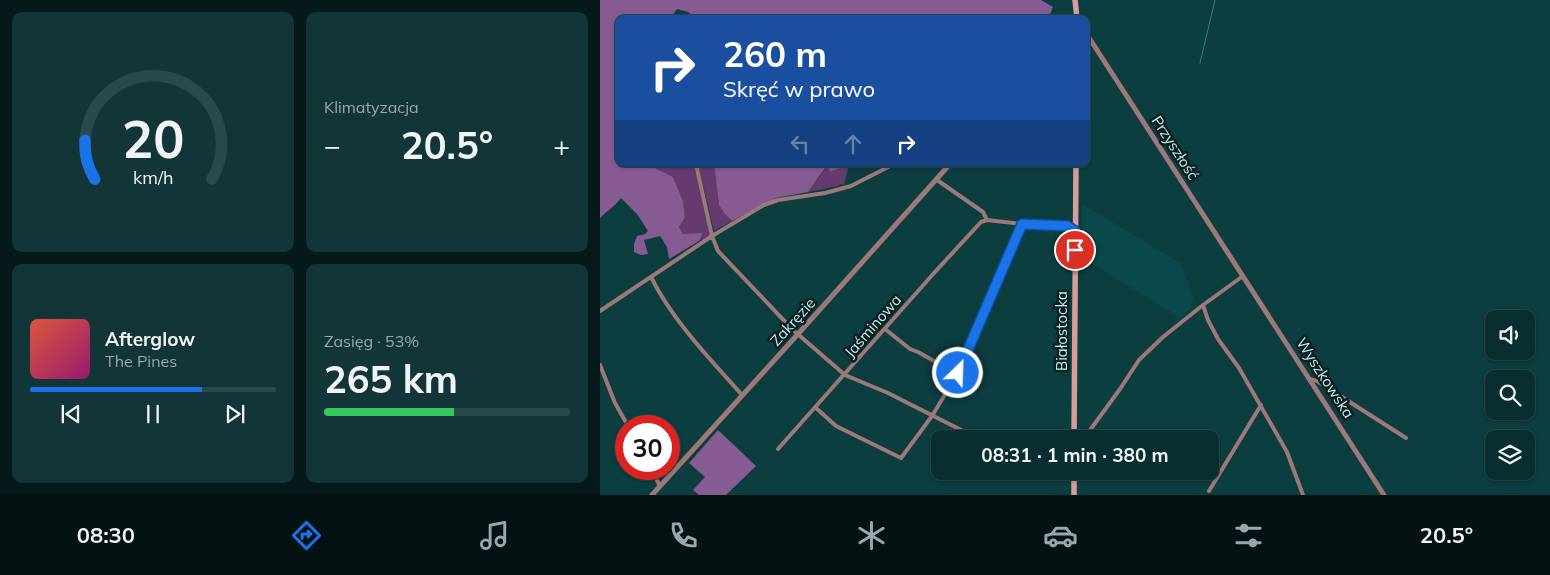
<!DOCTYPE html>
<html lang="pl">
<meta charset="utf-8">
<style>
:root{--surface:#092e2f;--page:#123637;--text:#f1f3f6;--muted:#99a8aa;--line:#294a4b;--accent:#1a73e8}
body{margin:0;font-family:Mulish,sans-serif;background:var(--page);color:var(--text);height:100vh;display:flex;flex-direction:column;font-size:19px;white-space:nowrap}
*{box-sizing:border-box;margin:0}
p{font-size:16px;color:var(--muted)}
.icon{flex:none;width:28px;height:28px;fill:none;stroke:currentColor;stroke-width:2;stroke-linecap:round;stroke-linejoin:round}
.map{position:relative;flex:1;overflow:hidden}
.side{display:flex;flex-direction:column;gap:12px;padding:12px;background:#05191a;width:600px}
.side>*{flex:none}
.banner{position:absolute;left:15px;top:15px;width:475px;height:152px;border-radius:10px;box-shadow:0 1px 4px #0004,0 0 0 1px var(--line);background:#1a4fa0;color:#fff;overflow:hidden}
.controls{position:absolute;left:885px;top:310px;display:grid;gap:10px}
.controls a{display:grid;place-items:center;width:50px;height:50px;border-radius:10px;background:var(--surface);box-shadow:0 1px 4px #0004,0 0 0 1px var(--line);font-size:25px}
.speed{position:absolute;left:15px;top:415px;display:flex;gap:10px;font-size:25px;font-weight:700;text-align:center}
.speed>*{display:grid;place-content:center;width:65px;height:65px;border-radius:50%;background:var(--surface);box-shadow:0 1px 4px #0004,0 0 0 1px var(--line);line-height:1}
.speed .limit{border:8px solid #d22;background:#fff;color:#111}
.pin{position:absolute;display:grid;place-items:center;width:42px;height:42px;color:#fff;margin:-21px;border:2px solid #fff;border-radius:50%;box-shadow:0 1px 5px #0007}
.me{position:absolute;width:55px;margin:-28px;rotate:24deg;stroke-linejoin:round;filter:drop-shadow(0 0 4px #0008)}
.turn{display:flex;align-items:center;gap:18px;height:105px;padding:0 25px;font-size:22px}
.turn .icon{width:65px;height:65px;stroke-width:2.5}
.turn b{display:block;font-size:35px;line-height:42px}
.lanes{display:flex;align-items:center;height:48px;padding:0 25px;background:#0003;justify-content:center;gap:25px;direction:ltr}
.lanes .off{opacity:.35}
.big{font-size:38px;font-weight:700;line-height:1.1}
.side .tile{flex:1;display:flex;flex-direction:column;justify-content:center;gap:8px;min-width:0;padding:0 18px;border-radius:10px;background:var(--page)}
.side .dial{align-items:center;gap:0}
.dial svg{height:130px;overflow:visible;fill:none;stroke:var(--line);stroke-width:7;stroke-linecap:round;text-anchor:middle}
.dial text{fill:var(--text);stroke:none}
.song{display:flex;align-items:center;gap:15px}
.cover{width:60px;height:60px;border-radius:8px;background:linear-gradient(135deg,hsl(10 70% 55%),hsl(320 70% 35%))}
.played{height:5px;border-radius:2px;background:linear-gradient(90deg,var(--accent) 70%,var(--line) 70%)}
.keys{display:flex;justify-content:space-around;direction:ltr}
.heat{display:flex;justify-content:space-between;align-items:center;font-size:28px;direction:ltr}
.charge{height:8px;border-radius:4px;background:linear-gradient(90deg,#34c759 53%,var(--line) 0)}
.side .tiles{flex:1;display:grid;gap:12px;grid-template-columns:repeat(2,1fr)}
.trip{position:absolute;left:331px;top:430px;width:288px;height:50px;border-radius:10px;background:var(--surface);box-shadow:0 1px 4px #0004,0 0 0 1px var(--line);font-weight:700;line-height:50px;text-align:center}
.tabs{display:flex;height:80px;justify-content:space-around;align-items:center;background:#041213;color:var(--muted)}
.tabs .icon{width:35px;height:35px}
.tabs .current{color:var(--accent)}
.tabs b{font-size:22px;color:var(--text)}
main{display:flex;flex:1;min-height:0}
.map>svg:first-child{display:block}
.built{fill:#0b484b}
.green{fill:#653b6f}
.forest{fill:#865a92}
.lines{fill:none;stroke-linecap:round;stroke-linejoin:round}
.stream{stroke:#2c8185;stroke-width:1}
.minor{stroke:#9c7878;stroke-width:4}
.tertiary{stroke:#9c7878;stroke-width:5}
.secondary{stroke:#d59d9c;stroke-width:5.5}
.route-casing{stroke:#114b97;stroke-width:12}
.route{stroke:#1a73e8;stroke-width:9}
.labels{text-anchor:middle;stroke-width:5;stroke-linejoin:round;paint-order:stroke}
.street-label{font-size:15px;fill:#cceaeb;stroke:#082223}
</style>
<main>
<section class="side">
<div class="tiles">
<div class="tile dial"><svg viewBox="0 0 100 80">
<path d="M14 69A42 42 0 1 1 86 69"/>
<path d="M14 69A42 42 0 0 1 8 45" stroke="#1a73e8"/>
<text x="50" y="56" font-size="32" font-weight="700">20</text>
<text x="50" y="72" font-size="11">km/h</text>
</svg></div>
<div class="tile"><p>Klimatyzacja</p>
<div class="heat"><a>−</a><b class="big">20.5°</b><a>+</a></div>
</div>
<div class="tile">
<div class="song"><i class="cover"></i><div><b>Afterglow</b><p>The Pines</p></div></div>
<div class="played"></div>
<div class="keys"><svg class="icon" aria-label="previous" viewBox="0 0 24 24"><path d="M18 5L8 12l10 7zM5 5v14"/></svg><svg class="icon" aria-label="pause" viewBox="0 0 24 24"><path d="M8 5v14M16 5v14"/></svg><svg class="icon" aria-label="next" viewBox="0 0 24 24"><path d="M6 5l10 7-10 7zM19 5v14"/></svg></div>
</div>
<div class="tile"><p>Zasięg · 53%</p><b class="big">265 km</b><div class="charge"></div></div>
</div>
</section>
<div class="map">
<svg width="950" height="495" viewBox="0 0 950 495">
<rect width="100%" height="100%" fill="#0c3d3f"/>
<path class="built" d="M482 204 580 263 594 297 591 304 592 308 581 318 482 258Z"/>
<path class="green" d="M53 164H94L111 235 99 241 103 234H83L79 227 85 218 83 201 73 178 55 168Z
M98 164H114L119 205 124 213 132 221 114 231Z
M229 164 230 172 249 164 244 185 241 184 238 186 208 192Z"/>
<path class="forest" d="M0 0H441L453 7 448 19H96L88 12 77 9 72 16 75 19H19V164H53L55 168 73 177 83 201 85 218 79 227 83 234 103 233 99 241 69 259 67 247 60 236 44 240 48 254 41 255 34 252V244L37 236 45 234 48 231 37 214 21 198C15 206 7 211 0 218Z
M114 164H250L230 172 228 164 208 192 176 198 132 221 124 213 119 205Z
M118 430 156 466 126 495H99L93 490 105 477 89 463Z"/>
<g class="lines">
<path class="stream" d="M600 63 615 0"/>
<path class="minor" d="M96 164 112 236 118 251 193 330 245 375 288 393 379 439
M337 180 383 212 387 220 422 224 467 226 475 231
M643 276 603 305 608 320 618 339 639 368 687 452 703 495
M51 277C73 321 109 358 142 395
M0 311 112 236 164 205 178 200 225 193 251 186 294 164
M285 329 310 349 318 352 357 374
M0 365 15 403 28 426
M710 379 717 381 806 438
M216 408 236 426 301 458 332 416 358 373 422 224
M474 438 485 437 520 389 539 360 563 337 603 305
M178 449 334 273 381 222 387 220
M51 469 60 486
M609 491 661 405"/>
<path class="tertiary" d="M486 33 784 495
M52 495 198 334 350 164"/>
<path class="secondary" d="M475 0 477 19
M474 439 476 164
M474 495V471"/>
</g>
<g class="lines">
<g class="route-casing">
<path id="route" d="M358 373 422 224 467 226 475 231V250"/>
</g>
<use href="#route" class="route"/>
</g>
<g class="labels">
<g class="street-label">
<text transform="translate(575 148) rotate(57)" y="5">Przyszłość</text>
<text transform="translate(193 322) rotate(-48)" y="5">Zakręzie</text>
<text transform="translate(273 326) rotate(-49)" y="5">Jaśminowa</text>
<text transform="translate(462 331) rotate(-90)" y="5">Białostocka</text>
<text transform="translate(725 378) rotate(57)" y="5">Wyszkowska</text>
</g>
</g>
</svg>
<div class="controls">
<a><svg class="icon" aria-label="sound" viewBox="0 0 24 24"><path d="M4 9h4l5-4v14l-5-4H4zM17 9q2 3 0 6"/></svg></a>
<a><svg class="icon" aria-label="search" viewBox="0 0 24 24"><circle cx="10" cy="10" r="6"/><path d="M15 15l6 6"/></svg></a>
<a><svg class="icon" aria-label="layers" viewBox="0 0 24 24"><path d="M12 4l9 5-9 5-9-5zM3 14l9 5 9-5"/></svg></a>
</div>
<div class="speed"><div class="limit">30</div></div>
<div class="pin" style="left:475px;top:250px;background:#d93025"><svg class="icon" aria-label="arrive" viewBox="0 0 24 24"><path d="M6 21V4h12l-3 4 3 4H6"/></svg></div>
<svg class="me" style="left:358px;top:373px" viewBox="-20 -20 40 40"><circle r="17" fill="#1a73e8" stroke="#fff" stroke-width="3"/><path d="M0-11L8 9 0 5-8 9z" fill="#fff"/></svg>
<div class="trip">08:31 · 1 min · 380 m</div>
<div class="banner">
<div class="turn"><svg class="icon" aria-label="right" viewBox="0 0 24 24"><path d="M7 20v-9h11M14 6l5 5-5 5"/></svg><div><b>260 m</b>Skręć w prawo</div></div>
<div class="lanes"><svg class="icon off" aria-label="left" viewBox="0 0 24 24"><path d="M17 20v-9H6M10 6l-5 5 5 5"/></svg><svg class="icon off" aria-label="ahead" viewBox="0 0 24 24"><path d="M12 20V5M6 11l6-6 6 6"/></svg><svg class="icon" aria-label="right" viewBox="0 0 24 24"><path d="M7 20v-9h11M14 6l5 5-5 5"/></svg></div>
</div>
</div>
</main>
<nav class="tabs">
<b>08:30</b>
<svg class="icon current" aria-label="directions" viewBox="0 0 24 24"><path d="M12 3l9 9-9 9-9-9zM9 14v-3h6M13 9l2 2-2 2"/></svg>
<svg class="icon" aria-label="music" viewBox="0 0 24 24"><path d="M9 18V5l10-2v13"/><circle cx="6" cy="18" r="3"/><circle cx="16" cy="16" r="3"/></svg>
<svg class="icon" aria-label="phone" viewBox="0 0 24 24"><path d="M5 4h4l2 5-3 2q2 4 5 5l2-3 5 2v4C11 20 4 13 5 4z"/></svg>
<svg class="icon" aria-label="climate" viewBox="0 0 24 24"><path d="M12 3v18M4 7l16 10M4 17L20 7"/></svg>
<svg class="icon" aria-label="car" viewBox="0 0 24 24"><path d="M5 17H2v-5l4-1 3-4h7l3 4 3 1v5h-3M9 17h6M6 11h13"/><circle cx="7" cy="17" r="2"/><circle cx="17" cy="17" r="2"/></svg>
<svg class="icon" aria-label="filters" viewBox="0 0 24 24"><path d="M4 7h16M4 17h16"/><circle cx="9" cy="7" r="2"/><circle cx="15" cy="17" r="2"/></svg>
<b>20.5°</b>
</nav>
